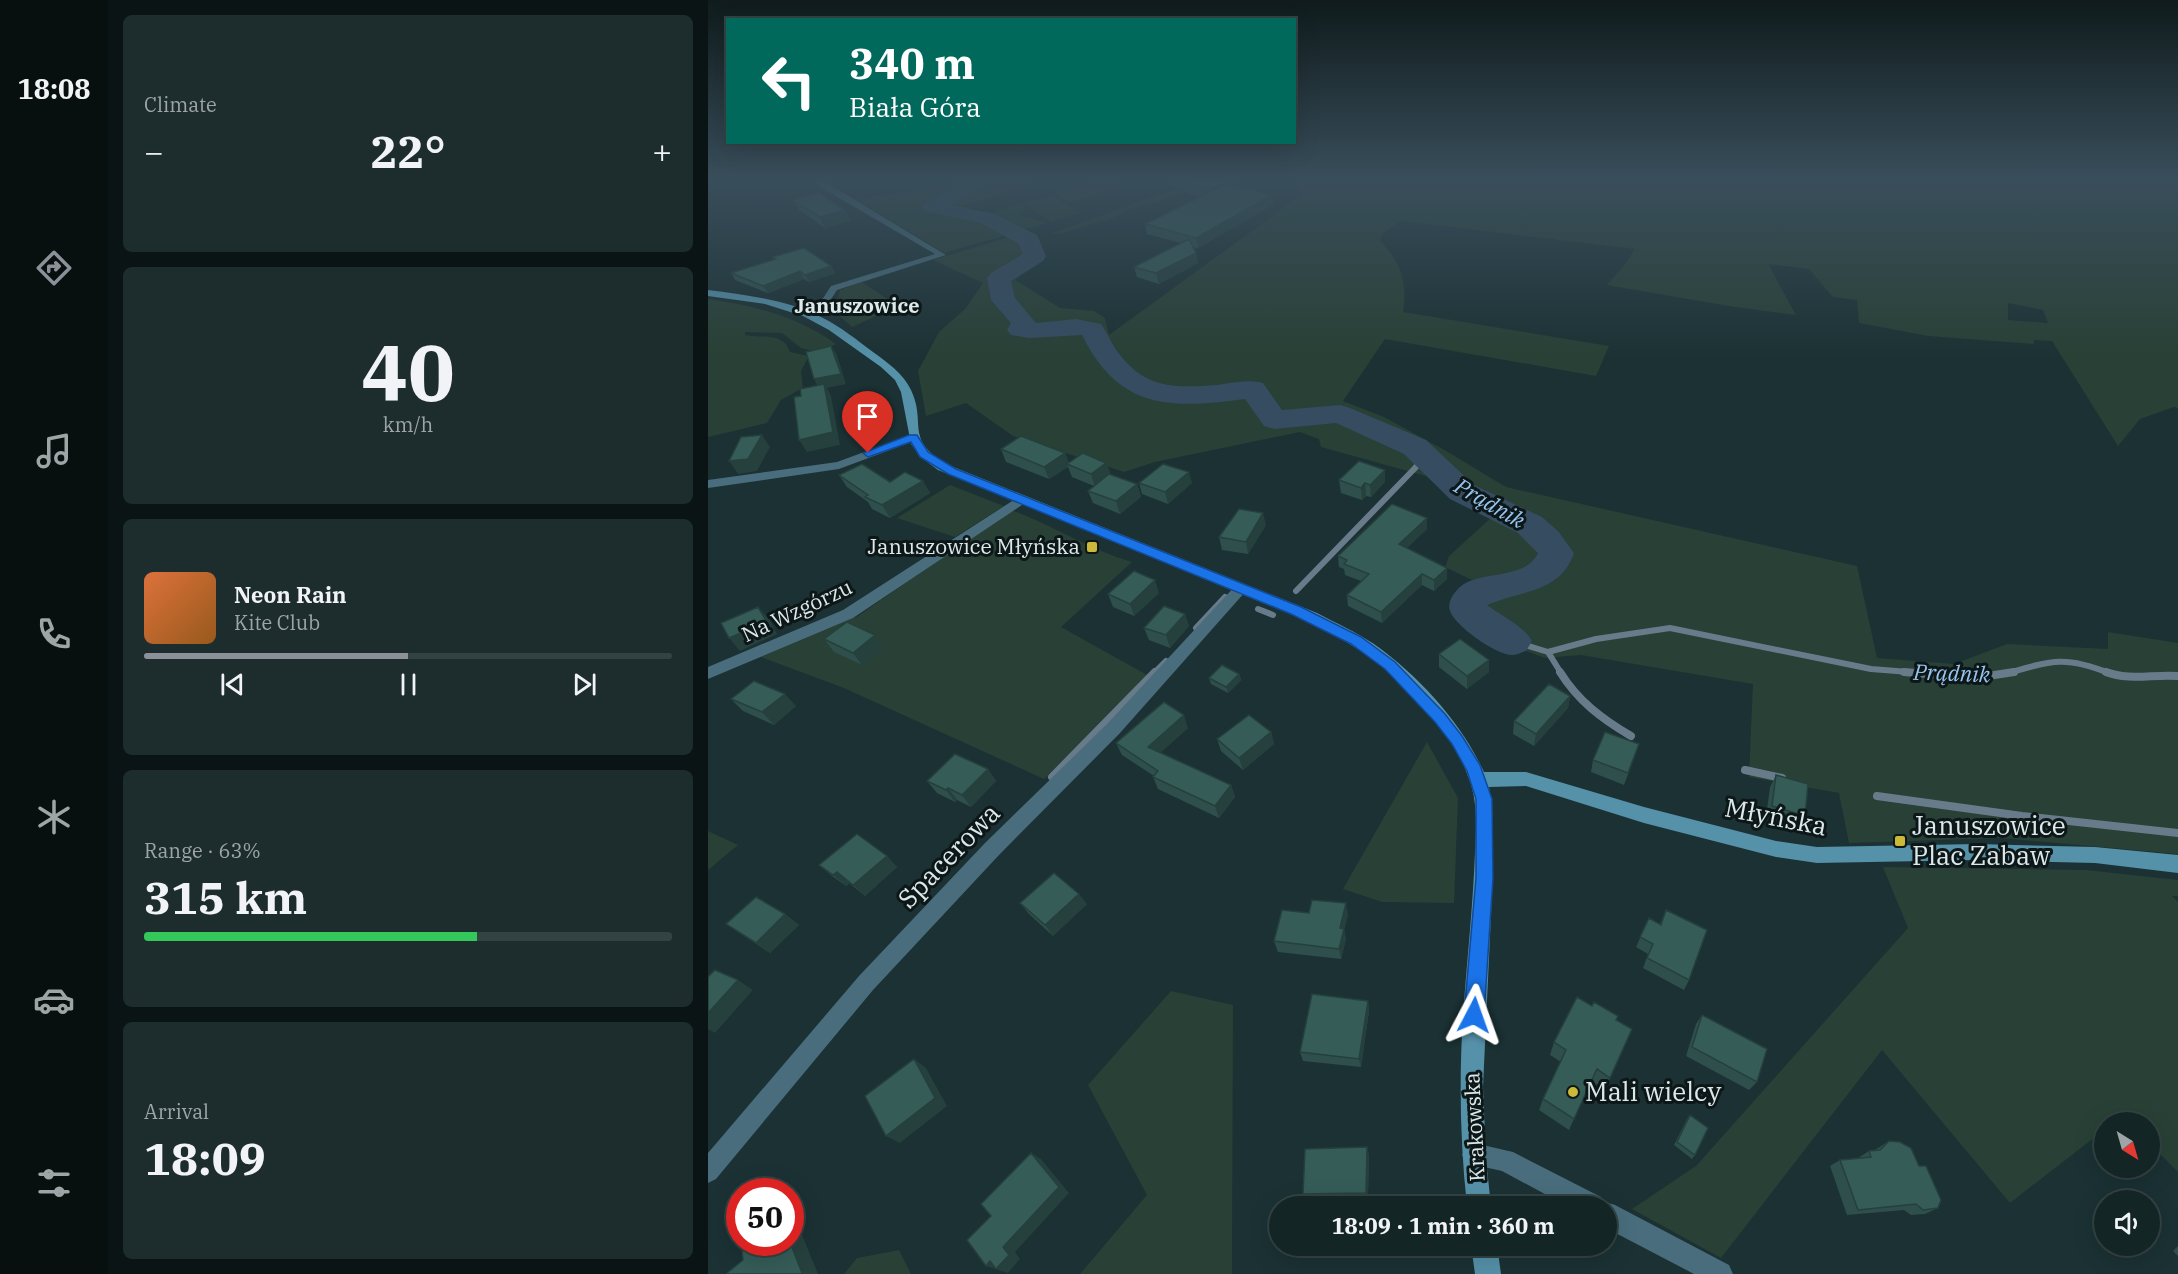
<!DOCTYPE html>
<meta charset="utf-8">
<style>
:root{--surface:#142526;--page:#1d2d2e;--text:#f1f3f6;--muted:#9da5a7;--line:#334243;--accent:#8c9099}
body{margin:0;font-family:"IBM Plex Serif",serif;background:var(--page);color:var(--text);height:100vh;display:flex;flex-direction:column;font-size:22px;white-space:nowrap}
*{box-sizing:border-box;margin:0}
p{font-size:20px;color:var(--muted)}
.icon{flex:none;width:33px;height:33px;fill:none;stroke:currentColor;stroke-width:2;stroke-linecap:round;stroke-linejoin:round}
.map{position:relative;flex:1;overflow:hidden}
.side{display:flex;flex-direction:column;gap:15px;padding:15px;background:#0b1415;width:600px}
.side>*{flex:none}
.banner{position:absolute;left:18px;top:18px;width:570px;height:126px;border-radius:0px;box-shadow:0 6px 24px #0002,0 0 0 2px var(--line);background:#00695c;color:#fff;overflow:hidden}
.needle{width:39px;rotate:143deg}
.fabs{position:absolute;left:1386px;top:1112px;display:grid;gap:12px}
.fabs a{display:grid;place-items:center;width:66px;height:66px;border-radius:50%;background:var(--surface);box-shadow:0 6px 24px #0002,0 0 0 2px var(--line);font-size:30px}
.speed{position:absolute;left:18px;top:1178px;display:flex;gap:12px;font-size:30px;font-weight:700;text-align:center}
.speed>*{display:grid;place-content:center;width:78px;height:78px;border-radius:50%;background:var(--surface);box-shadow:0 6px 24px #0002,0 0 0 2px var(--line);line-height:1}
.speed .limit{border:9px solid #d22;background:#fff;color:#111}
.pin{position:absolute;display:grid;place-items:center;width:51px;height:51px;color:#fff;margin:-62px -26px;border-radius:50% 50% 50% 0;rotate:-45deg;box-shadow:0 0 6px #0007}
.pin .icon{rotate:45deg}
.me{position:absolute;width:66px;margin:-33px;rotate:4deg;stroke-linejoin:round;filter:drop-shadow(0 0 4px #0008)}
.turn{display:flex;align-items:center;gap:21px;height:126px;padding:0 24px;font-size:27px}
.turn .icon{width:78px;height:78px;stroke-width:2.5}
.turn b{display:block;font-size:42px;line-height:51px}
.big{font-size:45px;font-weight:700;line-height:1.1}
.side .tile{flex:1;display:flex;flex-direction:column;justify-content:center;gap:9px;min-width:0;padding:0 21px;border-radius:9px;background:var(--page)}
.side .dial{align-items:center;gap:0}
.dial b{font-size:78px;line-height:1}
.song{display:flex;align-items:center;gap:18px}
.cover{width:72px;height:72px;border-radius:9px;background:linear-gradient(135deg,hsl(20 70% 55%),hsl(30 70% 35%))}
.played{height:6px;border-radius:3px;background:linear-gradient(90deg,var(--accent) 50%,var(--line) 50%)}
.keys{display:flex;justify-content:space-around;direction:ltr}
.heat{display:flex;justify-content:space-between;align-items:center;font-size:33px;direction:ltr}
.charge{height:9px;border-radius:4px;background:linear-gradient(90deg,#34c759 63%,var(--line) 0)}
.trip{position:absolute;left:561px;top:1196px;width:348px;height:60px;border-radius:30px;background:var(--surface);box-shadow:0 6px 24px #0002,0 0 0 2px var(--line);font-weight:700;line-height:60px;text-align:center}
main{display:flex;flex:1;min-height:0}
.tab-bar{display:flex;flex-direction:column;width:108px;justify-content:space-around;align-items:center;background:#080f0f;color:var(--muted)}
.tab-bar .icon{width:42px;height:42px}
.tab-bar .on{color:var(--accent)}
.tab-bar b{font-size:27px;color:var(--text)}
.map>svg:first-child{display:block}
.green{fill:#284035;fill-rule:evenodd}
.lines{fill:none;stroke-linecap:round;stroke-linejoin:round}
.stream-far2{stroke:#677b8a;stroke-width:4.5}
.stream-far1{stroke:#677b8a;stroke-width:6}
.stream{stroke:#677b8a;stroke-width:8}
.river{fill:#354c61;fill-rule:evenodd}
.street{fill:#496d7c;fill-rule:evenodd}
.secondary{fill:#5591a9;fill-rule:evenodd}
.wall{fill:#2e4f4b}
.shaded-wall{fill:#25403d}
.building{fill:#355c57;stroke:#25403d;stroke-width:1.5}
.route{fill:#1a73e8;stroke:#114b97;stroke-width:1.5}
.poi-dot{fill:#cbba39;stroke:#0d1718;stroke-width:2}
.labels{text-anchor:middle;stroke-width:6;stroke-linejoin:round;paint-order:stroke}
.far-quarter-label{font-size:20px;font-weight:bold;fill:#dce9eb;stroke:#0d1718}
.poi-label{font-size:21px;fill:#dce9eb;stroke:#0d1718;text-anchor:end}
.street-label{font-size:21px;fill:#dce9eb;stroke:#0d1718}
.water-label{font-size:22px;font-style:italic;fill:#98c5ef;stroke:#0d1718}
.near-street-label{font-size:26px;fill:#dce9eb;stroke:#0d1718}
.near-poi-label{font-size:26px;fill:#dce9eb;stroke:#0d1718;text-anchor:start}
</style>
<main>
<nav class="tab-bar">
<b>18:08</b>
<svg class="icon on" aria-label="directions" viewBox="0 0 24 24"><path d="M12 3l9 9-9 9-9-9zM9 14v-3h6M13 9l2 2-2 2"/></svg>
<svg class="icon" aria-label="music" viewBox="0 0 24 24"><path d="M9 18V5l10-2v13"/><circle cx="6" cy="18" r="3"/><circle cx="16" cy="16" r="3"/></svg>
<svg class="icon" aria-label="phone" viewBox="0 0 24 24"><path d="M5 4h4l2 5-3 2q2 4 5 5l2-3 5 2v4C11 20 4 13 5 4z"/></svg>
<svg class="icon" aria-label="climate" viewBox="0 0 24 24"><path d="M12 3v18M4 7l16 10M4 17L20 7"/></svg>
<svg class="icon" aria-label="car" viewBox="0 0 24 24"><path d="M5 17H2v-5l4-1 3-4h7l3 4 3 1v5h-3M9 17h6M6 11h13"/><circle cx="7" cy="17" r="2"/><circle cx="17" cy="17" r="2"/></svg>
<svg class="icon" aria-label="filters" viewBox="0 0 24 24"><path d="M4 7h16M4 17h16"/><circle cx="9" cy="7" r="2"/><circle cx="15" cy="17" r="2"/></svg>
</nav>
<section class="side">
<div class="tile"><p>Climate</p>
<div class="heat"><a>−</a><b class="big">22°</b><a>+</a></div>
</div>
<div class="tile dial"><b>40</b><p>km/h</p></div>
<div class="tile">
<div class="song"><i class="cover"></i><div><b>Neon Rain</b><p>Kite Club</p></div></div>
<div class="played"></div>
<div class="keys"><svg class="icon" aria-label="previous" viewBox="0 0 24 24"><path d="M18 5L8 12l10 7zM5 5v14"/></svg><svg class="icon" aria-label="pause" viewBox="0 0 24 24"><path d="M8 5v14M16 5v14"/></svg><svg class="icon" aria-label="next" viewBox="0 0 24 24"><path d="M6 5l10 7-10 7zM19 5v14"/></svg></div>
</div>
<div class="tile"><p>Range · 63%</p><b class="big">315 km</b><div class="charge"></div></div>
<div class="tile"><p>Arrival</p><b class="big">18:09</b></div>
</section>
<div class="map">
<svg width="1470" height="1274" viewBox="0 0 1470 1274">
<rect width="100%" height="100%" fill="#1b3133"/>
<path class="green" d="M248 180H334L255 206 279 215 311 204 319 209 312 215 340 223 236 253 149 200C182 192 218 194 248 180Z
M385 180H419L388 196 360 202 346 193Z
M493 180 480 192 424 208 405 218 351 234 344 233Z
M583 180H1470V408L1466 407 1432 419 1410 446 1344 341 1326 340V344L1220 336 1151 323 1149 300 1125 297 1101 269 1060 264 1088 315 1020 306 899 285 915 267 927 249 693 221 675 233 672 241C692 259 700 285 695 312L901 346 888 376 677 339 635 401 676 417 740 452 798 487 1149 566 1169 658 1246 664 1299 644 1400 649V632L1470 643V854L1293 838 1141 843 1131 793 1041 777 1045 684 873 655 837 658 791 641 755 615 746 599 772 584 737 567 741 556 785 516 732 480 613 447 611 439 592 432 447 462 416 472 305 436 258 403 218 416 210 371 231 332 257 309 275 283 225 260 321 231 336 257 307 280 352 308 386 311 397 318 401 335 595 194ZM1300 303 1335 310 1340 323 1300 320Z
M345 196 372 213 343 222 316 203Z
M154 282 190 306 144 327 127 312 132 290Z
M0 299C47 306 89 316 128 344L113 351 100 350 93 348 74 333 37 332V335C54 339 75 331 82 352L101 356 93 371 95 388 73 400 59 423 0 437Z
M242 485 296 506 247 537 189 518Z
M303 510C345 525 381 550 424 562L353 627 439 675 336 779 136 688 50 656 150 616Z
M719 742 750 798 746 903 674 902 635 889Z
M0 831 30 845 0 870Z
M1175 867 1378 870 1470 880V896H1464L1470 902V1172L1442 1144V1122H1420L1414 1117 1407 1122H1396V1130L1302 1203 1174 1050 1013 1258 924 1209 988 1166 1200 928Z
M463 991 525 1005 524 1274H372L439 1195 380 1085Z
M191 1250 203 1274H136L149 1258Z"/>
<g class="lines">
<path class="stream-far2" d="M707 467 716 458"/>
<path class="stream-far1" d="M588 591 709 466
M550 609 565 615
M488 628 517 597
M804 641 840 652 888 639 962 628 1163 669 1214 673
M840 652 853 673
M446 673 458 661
M1301 673C1345 660 1358 656 1401 673"/>
<path class="stream" d="M852 672C870 701 894 719 923 736
M1196 672 1267 678 1306 672
M1398 672C1421 681 1445 674 1470 676
M1037 770 1074 778
M344 777 447 672
M1169 796 1314 816 1470 833"/>
<path class="river" d="M260 180H284L281 184 243 205 286 214 329 235 338 256 335 261 303 281 307 298 328 323 368 319 393 324C398 331 402 340 407 348 435 389 464 388 509 385 524 383 540 379 555 383L574 410 632 405 642 408 718 440 766 485 834 517 850 531 866 553C853 593 811 591 779 605 793 616 815 625 824 641L818 651C814 652 809 655 805 655 789 656 747 626 742 611 739 603 745 593 752 587 770 570 817 581 830 553L810 533 742 499 696 454 628 423 566 429 556 426 537 399C462 409 411 410 374 335L321 338 303 335 299 330 303 323 283 300 279 278 283 273 315 254 311 244 273 223 217 211 214 207 217 203Z"/>
<path class="street" d="M107 180H114L238 255 129 290 116 310 105 317H99V313L110 306 123 286 227 254 114 188Z
M205 434 209 436V440L131 469 0 488V480L129 462Z
M312 496 318 500 317 503 145 618 0 679V667L135 610Z
M533 583 538 585 540 588 538 591 412 733 291 855 165 990 8 1179 0 1183V1153L151 976 277 843 400 723 528 585Z
M766 1143 805 1152 893 1197 895 1203 898 1202 907 1205 1021 1265 1025 1274H986L898 1228V1206H859L794 1171 758 1163 754 1155 758 1147Z"/>
<path class="secondary" d="M0 290C39 295 80 300 115 318 133 327 149 340 165 352 180 363 195 373 203 390 219 424 196 438 238 464L609 613C628 623 648 632 666 644 711 676 753 722 776 772H818L936 807 1068 841 1109 847 1269 844 1387 847 1470 855V873L1387 863 1269 860 1109 863 1068 857 936 823 818 786 781 787 785 815V872L775 1087 778 1159 783 1206H759C752 1142 751 1079 755 1015 759 960 765 906 767 852 768 828 770 802 761 779 745 732 695 680 654 652 637 640 617 631 599 621L230 470 214 458 203 444 193 392 187 380 173 367 121 330 95 316 57 304 0 296Z
M763 1245H789L793 1274H767Z"/>
</g>
<path class="wall" d="M453 180H525L529 181 530 187 564 195 565 205 490 248 485 247 488 253 490 263 451 284 429 277 426 267 473 243 439 234 437 224 491 197 459 184V182Z
M85 200 137 210 142 221 117 228 91 210Z
M65 257 123 266 127 273 101 282 96 279 60 293 27 280 23 273 67 260Z
M293 449 357 453 361 463H398L403 475 429 484 433 497 412 514 385 503 380 491 386 486 364 477 360 467 341 479 298 462Z
M131 475 182 482 215 481 222 493 182 518 164 509 160 502 139 487Z
M631 480 677 482 663 497 658 496 654 500 633 493Z
M431 483H484L460 504 434 494Z
M558 525 540 554 514 550 511 537Z
M719 529 699 548 739 579 726 591 714 585 674 623 640 606 639 595 653 581 637 575 636 569 631 567 630 556Z
M451 593 426 616 405 607 400 594Z
M477 614 481 626 462 648 441 640 436 628Z
M116 639 176 648 154 665 126 652Z
M731 654 781 660V672L759 689 731 667Z
M531 674 533 680 520 693 503 684 501 678Z
M862 696 860 708 826 746 805 734 806 721Z
M23 699 88 706 66 725 35 711Z
M480 728 452 753 523 785 527 797 511 818 450 789 445 777 446 776 414 755 408 743Z
M563 732 566 744 535 770 513 751 509 739Z
M927 756 916 785 883 772 885 760Z
M280 769 288 781 263 807 249 800 247 802 229 793 219 781Z
M1068 775 1097 816 1090 828 1058 817 1062 787Z
M179 856 189 867 157 896 141 883 138 886 124 876 111 865Z
M312 903 379 904 345 936 321 914Z
M958 910 981 980 976 990 935 968 940 954 928 947 941 918 952 924Z
M601 913 640 914 636 930 638 939 633 959 570 952 566 941Z
M77 914 91 925 62 953 18 924Z
M660 1001 661 1011 653 1067 595 1061 592 1052Z
M994 1015 1049 1082 1041 1090 978 1056 988 1024Z
M908 1020 902 1078 897 1090 883 1081 861 1130 831 1110 835 1099 853 1062 842 1055 846 1042Z
M982 1115 987 1155 984 1159 966 1145 979 1119Z
M1181 1141 1230 1208 1217 1214 1203 1215 1196 1210 1139 1215 1122 1166 1132 1160 1150 1158 1161 1151 1167 1150Z
M661 1154 660 1198 599 1200 595 1194Z
M1470 1246V1256L1465 1251Z"/>
<path class="shaded-wall" d="M529 181 531 191 498 200 496 190Z
M564 195 565 205 490 248 488 238Z
M137 210 142 221 117 228 112 217Z
M488 253 490 263 451 284 448 273Z
M123 266 127 273 101 282 97 275Z
M92 271 96 279 60 293 55 286Z
M123 346 129 355 138 384 119 388 123 396 132 445 99 452 91 440 111 389 106 379Z
M54 435 62 447 49 471 30 474 21 461Z
M357 453 362 465 359 464 360 467 341 479 336 467Z
M398 463 403 475 387 487 383 474Z
M677 470V482L663 497 662 485Z
M481 472 484 483 460 504 457 492Z
M215 481 222 493 182 518 174 505Z
M657 483 658 496 654 500 653 488Z
M429 484 433 497 412 514 408 501Z
M555 513 558 525 540 554 538 542Z
M719 518V529L692 555 691 544Z
M739 568V579L726 591V580Z
M714 574V585L674 623 673 612Z
M447 580 451 593 426 616 422 604Z
M50 607 61 619 69 634 32 651 21 638Z
M477 614 481 626 462 648 458 635Z
M167 635 176 648 154 665 145 653Z
M781 660V672L759 689V676Z
M531 674 533 680 520 693 518 687Z
M77 694 88 706 66 725 54 712Z
M862 696 860 708 826 746 828 734Z
M476 715 480 728 445 759 440 747Z
M563 732 566 744 535 770 531 758Z
M280 769 288 781 263 807 254 795Z
M523 785 527 797 511 818 507 806Z
M240 788 249 800 247 802 238 790Z
M179 856 189 867 157 896 145 885Z
M129 872 141 883 138 886 125 875Z
M371 894 379 904 345 936 337 925Z
M638 903 640 914 636 930 638 939 633 959 631 949 632 928Z
M77 914 91 925 62 953 48 943Z
M30 980 45 990 7 1033 0 1029V1013Z
M660 1001 661 1011 653 1067 651 1059Z
M206 1059 218 1068 239 1106 192 1143 178 1136Z
M659 1147 661 1154 660 1198 658 1193Z
M323 1153 333 1159 361 1193 307 1252 312 1259 300 1273 278 1266 295 1247Z
M82 1229 93 1232 110 1274H92L82 1242Z"/>
<path class="building" d="M471 180H525L529 181 496 190Z
M518 184 564 195 488 238 437 224Z
M111 193 137 210 112 217 85 200Z
M481 239 488 253 448 273 426 267Z
M96 248 123 266 97 275 92 271 55 286 23 273 68 259 65 257Z
M123 346 133 374 106 379 98 352Z
M116 384 125 432 91 440 86 397 93 396 92 389Z
M54 435 40 459 21 461 33 437Z
M313 436 357 453 336 467 293 449Z
M375 453 398 463 383 474 359 464Z
M651 461 677 470 662 485 657 483 653 488 631 480Z
M154 464 182 482 197 472 215 481 174 505 157 497 160 495 131 475Z
M455 464 481 472 457 492 431 483Z
M401 474 429 484 408 501 380 491Z
M684 504 719 518 691 544 739 568 726 580 714 574 673 612 639 595 661 574 636 564 639 560 630 556Z
M531 509 555 513 538 542 511 537Z
M426 571 447 580 422 604 400 594Z
M456 606 477 614 458 635 436 628Z
M50 607 59 622 21 638 13 623Z
M139 622 167 635 145 653 116 639Z
M752 639 781 660 759 676 731 654Z
M514 665 531 674 518 687 501 678Z
M46 681 77 694 54 712 23 699Z
M841 684 862 696 828 734 806 721Z
M456 702 476 715 440 747 523 785 507 806 445 777 450 771 408 743Z
M541 715 563 732 531 758 509 739Z
M897 732 931 744 920 773 885 760Z
M247 754 280 769 254 795 240 788 238 790 219 781Z
M1068 775 1100 784 1097 816 1064 806Z
M149 834 179 856 145 885 129 872 125 875 111 865Z
M346 873 371 894 337 925 312 903Z
M48 897 77 914 48 943 18 924Z
M604 900 638 903 632 928 636 929 631 949 566 941 574 910 601 913Z
M958 910 999 930 981 980 939 958 945 944 932 937 941 918 953 925Z
M7 970 30 980 0 1013V977Z
M604 994 660 1001 651 1059 592 1052Z
M869 997 884 1006 886 1002 910 1016 908 1020 924 1029 902 1078 889 1069 866 1119 835 1099 858 1050 846 1042Z
M994 1015 1059 1049 1049 1082 984 1047Z
M206 1059 227 1098 178 1136 157 1096Z
M982 1115 1000 1128 987 1155 969 1142Z
M1181 1141 1192 1142 1203 1148 1211 1166H1218L1233 1200 1230 1208 1215 1210 1208 1204 1150 1210 1132 1160 1163 1157 1161 1151 1172 1150Z
M659 1147 658 1193 595 1194 597 1149Z
M323 1153 351 1187 295 1247 301 1255 288 1269 282 1261 278 1266 259 1240 283 1216 273 1204Z
M57 1242H82L94 1273 92 1274H19V1273L35 1260 34 1252 43 1245H53Z"/>
<linearGradient id="sky" x2="0" y2="1"><stop stop-color="#0f1b1c"/><stop offset="0.5" stop-color="#394e5b"/><stop offset="1" stop-color="#394e5b" stop-opacity="0"/></linearGradient>
<rect width="1470" height="358" fill="url(#sky)"/>
<path class="route" d="M201 435H209L220 452 248 469 593 607 653 637 687 662 737 714 754 736 772 765 784 799 785 878 776 1015 773 1022 766 1025 759 1022 756 1015 768 878V799L759 771 744 744 727 722 677 669 643 644 583 614 240 474 212 457 203 442 160 457 155 453Z"/>
<g class="poi-dot">
<rect x="378" y="541" width="12" height="12" rx="3"/>
<rect x="1186" y="835" width="12" height="12" rx="3"/>
<circle cx="865" cy="1092" r="6"/>
</g>
<g class="labels">
<g class="far-quarter-label">
<text x="149" y="313">Januszowice</text>
</g>
<g class="poi-label">
<text x="372" y="554">Januszowice Młyńska</text>
</g>
<g class="street-label">
<text transform="translate(89 611) rotate(-25)" y="7">Na Wzgórzu</text>
<text transform="translate(767 1127) rotate(-93)" y="7">Krakowska</text>
</g>
<g class="water-label">
<text transform="translate(782 503) rotate(30)" y="8">Prądnik</text>
<text transform="translate(1244 673) rotate(2)" y="8">Prądnik</text>
</g>
<g class="near-street-label">
<text transform="translate(1068 817) rotate(11)" y="9">Młyńska</text>
<text transform="translate(241 856) rotate(-46)" y="9">Spacerowa</text>
</g>
<g class="near-poi-label">
<text x="1204" y="835">Januszowice<tspan x="1204" dy="30">Plac Zabaw</tspan></text>
<text x="877" y="1101">Mali wielcy</text>
</g>
</g>
</svg>
<div class="fabs">
<a><svg class="needle" viewBox="-14 -14 28 28"><path d="M0-13l5 13h-10z" fill="#e53935"/><path d="M0 13l5-13h-10z" fill="#9da5a7"/></svg></a>
<a><svg class="icon" aria-label="sound" viewBox="0 0 24 24"><path d="M4 9h4l5-4v14l-5-4H4zM17 9q2 3 0 6"/></svg></a>
</div>
<div class="speed"><div class="limit">50</div></div>
<div class="pin" style="left:160px;top:453px;background:#d93025"><svg class="icon" aria-label="arrive" viewBox="0 0 24 24"><path d="M6 21V4h12l-3 4 3 4H6"/></svg></div>
<svg class="me" style="left:766px;top:1015px" viewBox="-20 -20 40 40"><path d="M0-17L14 15 0 8-14 15z" fill="#1a73e8" stroke="#fff" stroke-width="4"/></svg>
<div class="trip">18:09 · 1 min · 360 m</div>
<div class="banner">
<div class="turn"><svg class="icon" aria-label="left" viewBox="0 0 24 24"><path d="M17 20v-9H6M10 6l-5 5 5 5"/></svg><div><b>340 m</b>Biała Góra</div></div>
</div>
</div>
</main>
